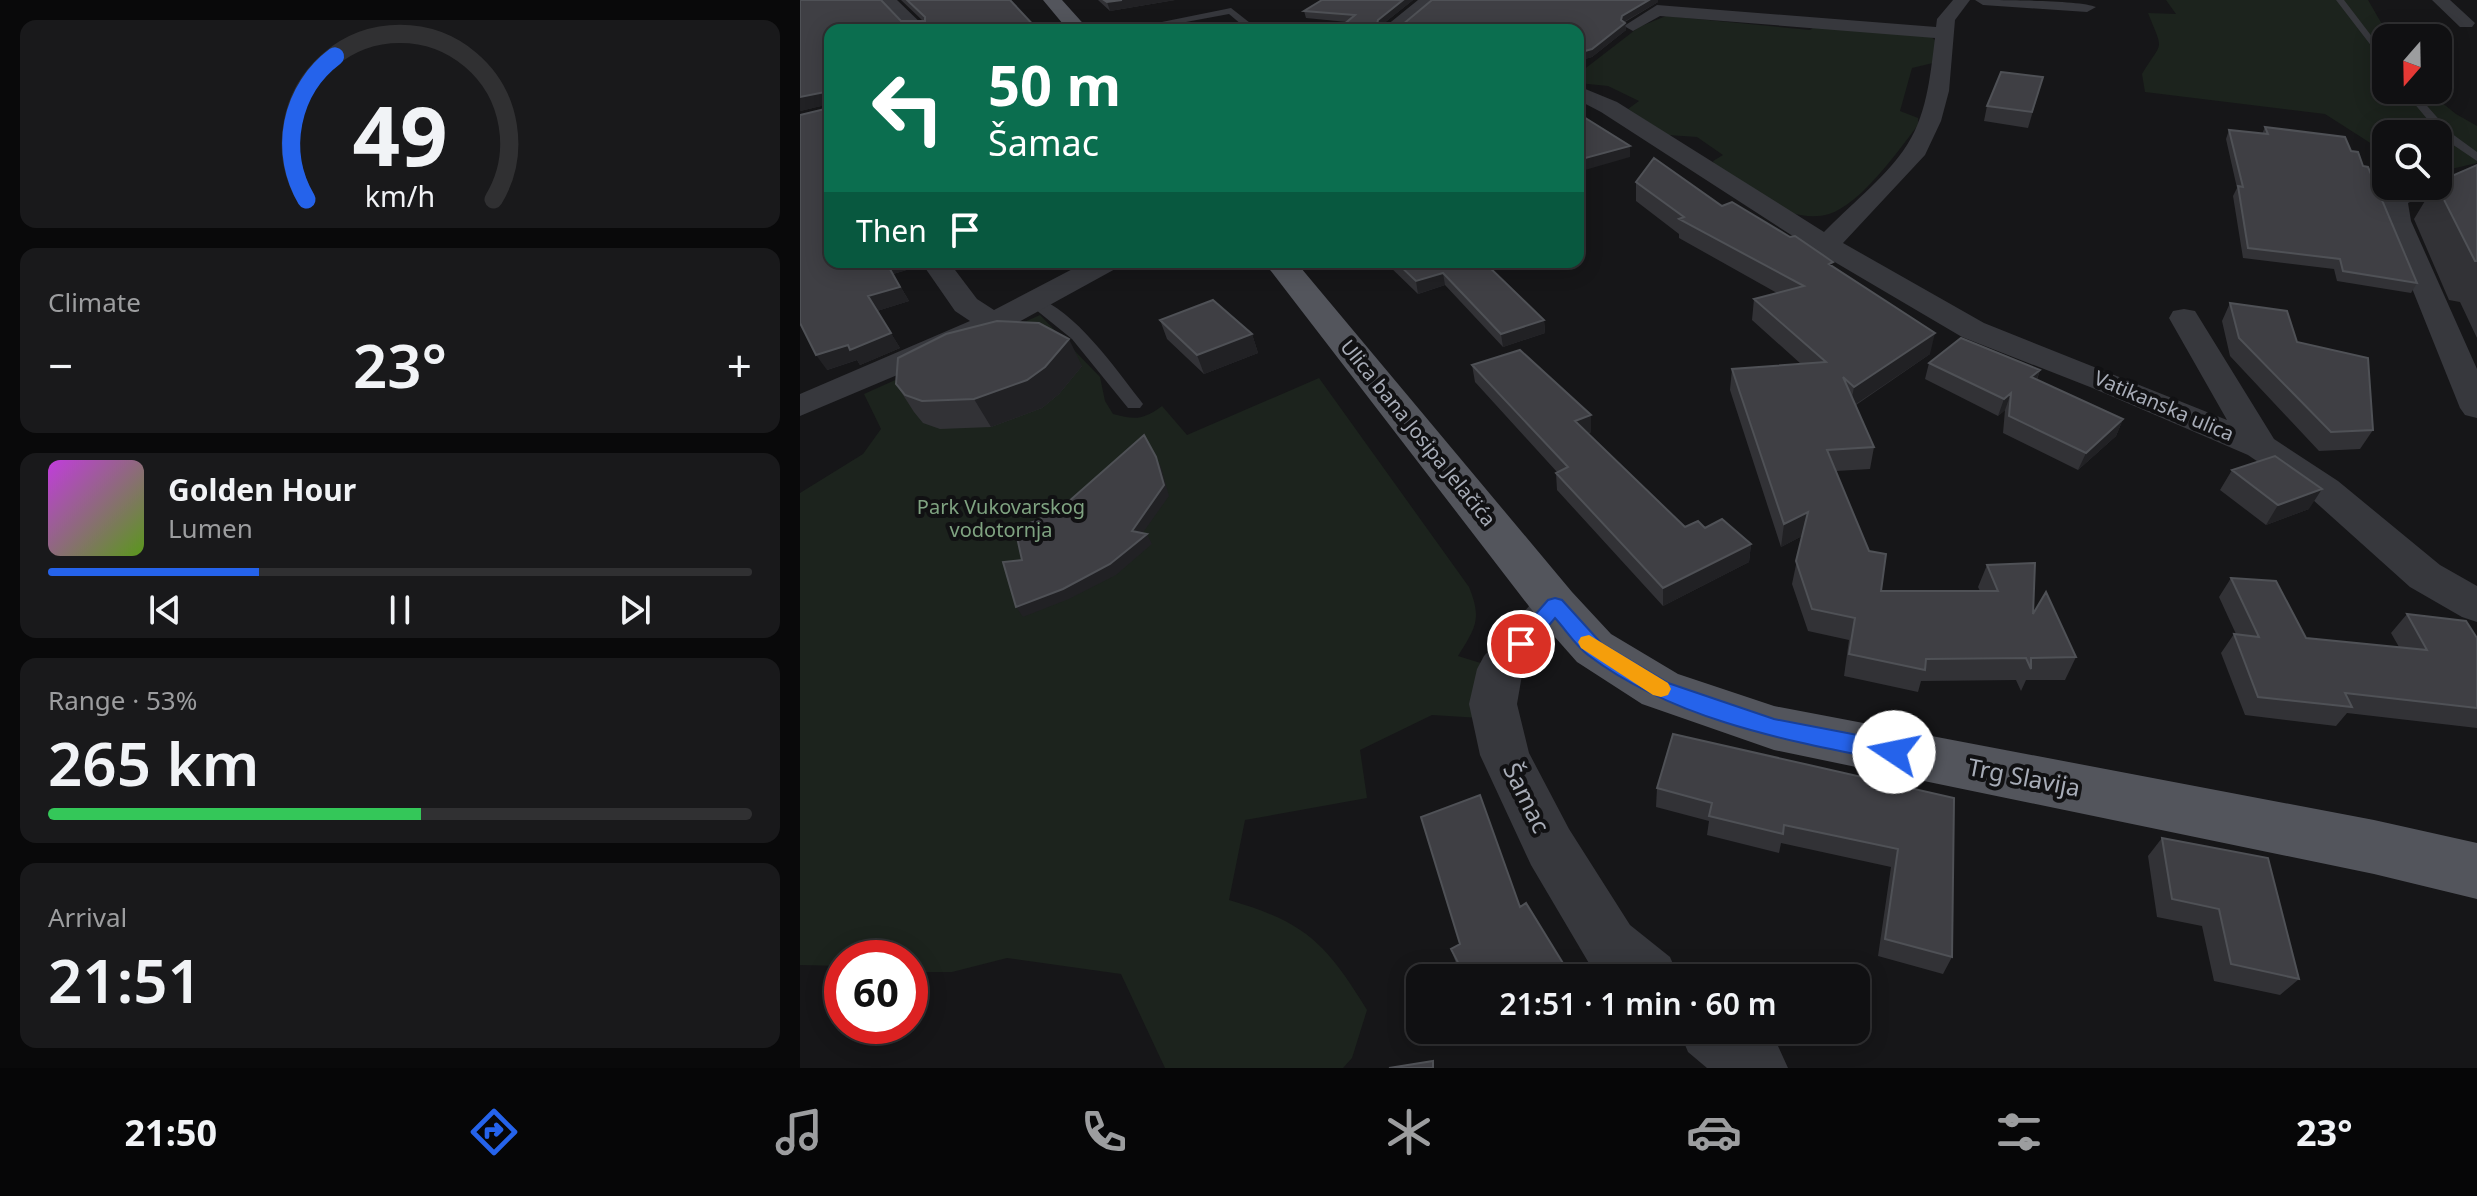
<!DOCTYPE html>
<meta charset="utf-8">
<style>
:root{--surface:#101012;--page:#19191b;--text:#f1f3f6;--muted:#9c9d9f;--line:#303032;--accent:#2563eb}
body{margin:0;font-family:"Noto Sans",sans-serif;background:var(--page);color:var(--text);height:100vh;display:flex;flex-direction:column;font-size:30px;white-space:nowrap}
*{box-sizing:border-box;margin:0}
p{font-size:26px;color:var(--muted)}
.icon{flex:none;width:44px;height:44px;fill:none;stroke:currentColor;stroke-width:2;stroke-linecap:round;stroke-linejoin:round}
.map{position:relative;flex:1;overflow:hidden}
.details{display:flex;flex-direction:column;gap:20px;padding:20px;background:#09090a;width:800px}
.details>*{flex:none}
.hud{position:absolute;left:24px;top:24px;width:760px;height:244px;border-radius:16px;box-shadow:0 4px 20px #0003,0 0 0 2px var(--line);background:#0b6e4f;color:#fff;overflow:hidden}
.needle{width:52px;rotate:200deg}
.controls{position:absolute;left:1572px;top:24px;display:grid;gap:16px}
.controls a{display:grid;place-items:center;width:80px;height:80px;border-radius:16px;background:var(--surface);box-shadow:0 4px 20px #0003,0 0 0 2px var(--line);font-size:40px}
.speed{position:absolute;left:24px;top:940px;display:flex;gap:16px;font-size:40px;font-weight:700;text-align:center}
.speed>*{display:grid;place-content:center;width:104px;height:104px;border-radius:50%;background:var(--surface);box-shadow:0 4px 20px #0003,0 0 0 2px var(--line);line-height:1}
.speed .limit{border:12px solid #d22;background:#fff;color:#111}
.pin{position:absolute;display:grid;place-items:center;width:68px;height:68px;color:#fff;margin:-34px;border:4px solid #fff;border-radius:50%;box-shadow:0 2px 8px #0007}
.me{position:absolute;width:88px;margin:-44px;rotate:281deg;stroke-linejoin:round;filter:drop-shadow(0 0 6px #0008)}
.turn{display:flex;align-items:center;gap:28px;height:168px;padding:0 32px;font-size:36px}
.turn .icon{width:104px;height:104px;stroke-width:2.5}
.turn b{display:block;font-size:56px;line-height:68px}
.then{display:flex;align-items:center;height:76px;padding:0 32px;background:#0003;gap:16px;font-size:30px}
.big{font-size:60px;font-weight:600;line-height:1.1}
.details .tile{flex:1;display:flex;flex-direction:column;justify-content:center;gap:12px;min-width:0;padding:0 28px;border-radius:16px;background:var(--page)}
.details .dial{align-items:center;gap:0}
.dial svg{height:208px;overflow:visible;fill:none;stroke:var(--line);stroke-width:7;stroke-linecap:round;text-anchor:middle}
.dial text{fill:var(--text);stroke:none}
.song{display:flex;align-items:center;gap:24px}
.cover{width:96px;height:96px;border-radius:12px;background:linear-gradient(135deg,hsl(290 70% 55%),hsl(90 70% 35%))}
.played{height:8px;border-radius:4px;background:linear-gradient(90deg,var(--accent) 30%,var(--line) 30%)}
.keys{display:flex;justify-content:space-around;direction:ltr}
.heat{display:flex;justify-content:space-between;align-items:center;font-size:44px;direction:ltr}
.charge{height:12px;border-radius:6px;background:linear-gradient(90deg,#34c759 53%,var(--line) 0)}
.trip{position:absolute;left:606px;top:964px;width:464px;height:80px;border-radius:16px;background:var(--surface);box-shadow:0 4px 20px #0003,0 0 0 2px var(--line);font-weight:600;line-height:80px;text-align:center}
.tabs{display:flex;height:128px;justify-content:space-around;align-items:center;background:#060607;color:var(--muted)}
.tabs .icon{width:56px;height:56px}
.tabs .current{color:var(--accent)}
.tabs b{font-size:36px;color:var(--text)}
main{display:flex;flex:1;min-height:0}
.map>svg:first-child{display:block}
.green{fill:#1c231d}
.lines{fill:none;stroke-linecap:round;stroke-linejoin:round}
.service{fill:#37383d;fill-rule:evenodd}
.minor{fill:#37383d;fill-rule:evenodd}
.primary{fill:#53555c;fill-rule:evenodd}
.wall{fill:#323236}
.shaded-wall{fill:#212124}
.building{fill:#3f3f44;stroke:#4f5156;stroke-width:2}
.route{fill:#2563eb;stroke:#184099;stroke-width:2}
.slow{fill:#f59e0b}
.labels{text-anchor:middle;stroke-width:8;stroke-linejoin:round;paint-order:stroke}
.street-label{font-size:20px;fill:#a8adb8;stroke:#111113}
.park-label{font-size:20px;fill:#7fa381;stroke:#111113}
.near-street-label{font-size:24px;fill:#a8adb8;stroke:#111113}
</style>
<main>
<section class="details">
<div class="tile dial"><svg viewBox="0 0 100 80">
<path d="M14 69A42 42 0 1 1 86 69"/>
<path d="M14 69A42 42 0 0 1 25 14" stroke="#2563eb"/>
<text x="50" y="56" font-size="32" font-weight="700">49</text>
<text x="50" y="72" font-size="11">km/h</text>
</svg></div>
<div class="tile"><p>Climate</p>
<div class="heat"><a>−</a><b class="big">23°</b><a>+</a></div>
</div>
<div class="tile">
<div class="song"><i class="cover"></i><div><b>Golden Hour</b><p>Lumen</p></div></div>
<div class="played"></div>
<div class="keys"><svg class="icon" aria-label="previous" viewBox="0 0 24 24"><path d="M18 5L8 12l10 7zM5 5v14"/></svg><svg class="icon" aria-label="pause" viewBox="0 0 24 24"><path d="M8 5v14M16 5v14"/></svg><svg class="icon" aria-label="next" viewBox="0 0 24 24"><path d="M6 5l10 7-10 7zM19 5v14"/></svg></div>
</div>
<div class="tile"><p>Range · 53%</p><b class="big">265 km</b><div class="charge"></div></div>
<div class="tile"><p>Arrival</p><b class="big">21:51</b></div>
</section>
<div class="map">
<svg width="1677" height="1068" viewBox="0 0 1677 1068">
<rect width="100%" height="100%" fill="#161618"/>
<path class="green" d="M1366 0H1568L1590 38H1586V90H1626L1656 114 1677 126V163L1638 172V134H1586V153L1525 114 1345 92 1342 74C1363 39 1364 53 1348 13L1376 14Z
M866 16 1010 30 1014 27 1130 36 1136 41 1133 63 1112 68 1100 111 1118 118V125C1098 151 1061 204 1029 214 1016 218 1003 216 991 213L914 164 913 161 923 155 897 137 868 135 828 109 839 101 808 86 778 83V74L839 27Z
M240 315 300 377 305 401 313 414C335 420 343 420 362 406L387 435 519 378 669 587C682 619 676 627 658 656L700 669 696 719 632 715 560 750 567 798 445 820 429 900C505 922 526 943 567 1010L552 1058 543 1068H365L321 974 207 958 152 972H110V958H42V966L0 965V493L63 454 81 429 64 394Z"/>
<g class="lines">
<path class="service" d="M1536 0H1544L1586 55V65Z
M431 8 459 30H448L429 14 359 27 362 30H352L347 25Z
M1603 90H1613L1651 133 1677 152V161L1643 138Z
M235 297C275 310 315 368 340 400L343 404 340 408H328L272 339 230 305 227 302Z"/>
<path class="minor" d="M79 0H97L128 30H108Z
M618 0H637L601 30H581Z
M1153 0H1170L1155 20 1149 91 1141 121 1125 155 1043 243 1184 323 1427 420 1369 318 1373 311 1384 309 1395 311 1474 439 1538 481 1640 565 1677 586V622L1662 617 1610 587 1512 499 1448 455 1290 387 1162 337 1016 251 801 112 778 100V86L817 102 1024 232C1047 208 1084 178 1103 151 1127 118 1130 77 1135 38L860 16 833 31 824 26 857 5 1136 27 1137 19Z
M1175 0C1198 0 1281 0 1296 7L1287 12 1183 5Z
M1632 0H1650L1675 23 1672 27H1660Z
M1603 186H1636L1632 191 1608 203 1611 221 1677 369V418L1665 415 1660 408 1585 221 1582 200 1586 195Z
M121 262H149L177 299 194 310 286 262H321L317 268 204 330 0 416V394L170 321 155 311Z
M755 589 770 594 777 605 722 675 717 704 729 753 769 829 830 925 870 957 879 978H804L790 965 731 865 680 755 669 704 677 669 684 656 740 594Z
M879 1030H959L978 1046 988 1068H907L888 1052Z"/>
<path class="primary" d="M243 0H262L289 30H268Z
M464 262H496L772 592 811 634 878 674 974 706 1574 820 1677 843V899L1574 874 974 750 842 704 777 662 738 618Z"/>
</g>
<path class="wall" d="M101 0H210L30 262 120 266 93 274 109 301 77 311 100 348 60 365 57 360 27 370 25 105 0 111 101 21H123Z
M298 0H375L310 11Z
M522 0H613L583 24 602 25 858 2 825 22 826 30 792 57 778 61V30H543L542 26 547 22 506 18 504 11Z
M1243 77 1228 128 1184 121 1187 106Z
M1465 127 1551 151 1563 166 1617 283 1611 293 1537 281 1534 269 1443 258 1433 196 1437 188 1426 139 1429 130 1462 134Z
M1677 165V338L1660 302 1649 300 1614 219 1634 186H1637Z
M836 182 922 206 1033 267 1130 354 1056 405 1074 447 1070 469 1036 471 1081 591H1180L1178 587 1187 565 1276 657 1265 680H1226L1221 691 1216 680 1121 681 1118 692 1044 676 1049 640 1008 631 992 584 1002 536 981 547 930 390 932 369 1001 364 952 320 954 299 977 293 879 238V234L836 201Z
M585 262H684L744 320 745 333 703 347 645 285 618 294Z
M1430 303 1497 342 1573 430 1560 449 1519 451 1430 356 1422 321Z
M360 320 452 334 458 353 404 374 367 339Z
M1129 363 1240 370 1237 380 1323 419 1316 436 1278 470 1203 433 1205 410 1198 416 1125 379Z
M672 365 791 432 788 434 885 527 905 528 951 544 949 562 863 606 757 490 756 473 757 472 675 382Z
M282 366 259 394 242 408 191 427 140 429 123 423 114 412 96 384Z
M1432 470 1509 509 1466 525 1420 490Z
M1431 578 1506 638 1599 647 1591 633 1607 614 1677 638V728L1547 713 1536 726 1445 715 1421 653 1434 634H1436L1419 597Z
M857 788 1154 798 1152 957 1143 974 1078 956 1091 867 981 843 979 853 907 835 909 821 856 807Z
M1362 838 1499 979 1480 995 1414 981 1402 926 1357 917 1348 856Z
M720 907 769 978H663L657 966 651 949Z"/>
<path class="shaded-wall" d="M322 0H375L310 11 307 2Z
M603 0H613L578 28V20Z
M849 0H858V2L822 23H825L826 30 792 57 778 61V53L821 20 822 16Z
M25 92 30 104 0 111V97Z
M830 146V157L778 172V160Z
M86 262H119L120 266 93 274 109 301 77 311 68 296Z
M643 273 645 285 618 294 616 281Z
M744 320 745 333 703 347 701 334Z
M91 333 100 348 60 365 57 360 27 370 16 355Z
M1135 333 1130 354 1050 408 1054 387Z
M452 334 458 353 404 374 397 355Z
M269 339 282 366 259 394 242 408 191 427 174 399Z
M1240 370 1234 387 1231 377Z
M1211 393 1205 410 1198 416 1204 399Z
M791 415V432L776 438 775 421Z
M1323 419 1316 436 1278 470 1286 453Z
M356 457 361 467 369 496 337 541 332 531Z
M1522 489 1509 509 1466 525 1478 505Z
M1008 512 1004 535 981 547 984 524Z
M347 534 352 544 316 575 269 599 223 617 216 607Z
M951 544 949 562 863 606V588Z
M692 1030H710L695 1040Z"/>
<path class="building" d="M0 0H81L101 21H125V17L107 0H210L238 30H30V262H86L100 287 68 296 91 333 50 350 48 345 16 355 0 323V115L25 109V92L0 97Z
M304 0H322L307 2Z
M522 0H603L578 20 577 24 602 25 632 0H849L822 16 821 20 825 23 792 49 778 53V30H620L542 26 555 15 504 11Z
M1201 72 1243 77 1232 112 1187 106Z
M778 113 779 114 830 146 778 160Z
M1465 127 1545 137 1551 151 1558 152 1563 166 1568 167 1617 283 1543 271 1540 259 1448 248 1438 186 1443 187 1429 130 1468 134Z
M854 158 922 206 932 202 990 237 995 236 1033 262 1029 264 1135 333 1054 387 1043 377 1074 447 1027 450 1069 551 1086 554 1081 591H1198L1187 565 1235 563 1233 614 1246 592 1276 657 1231 658V669L1226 658 1126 659 1125 670 1049 654 1055 618 1012 609 996 561 1008 512 984 524 932 369 1026 362 954 299 1004 286 879 219 884 217 836 182Z
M1677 165V261H1675L1637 186 1638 182Z
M596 262H684L744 320 701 334 643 273 616 281Z
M413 300 452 334 397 355 360 320Z
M1430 303 1487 311 1497 342 1568 358 1573 430 1531 432 1439 338Z
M197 321 239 323 269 339 245 367 227 380 174 399 122 401 105 395 96 384 98 358 146 334Z
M1161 338 1240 370 1231 377 1323 419 1286 453 1209 416 1211 393 1204 399 1129 363Z
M720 350 791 415 775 421 885 527 898 521 905 528 922 519 951 544 863 588 756 473 768 467 672 365Z
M344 435 356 457 364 485 332 531 347 534 310 564 263 589 216 607 203 562 222 560 215 528 236 521 267 503Z
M1475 456 1522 489 1478 505 1432 470Z
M1431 578 1476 581 1506 638 1627 650 1607 614 1666 621 1677 638V708L1545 693 1552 707 1458 697 1434 634 1459 637Z
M873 734 1154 798 1152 957 1085 939 1098 849 984 825 983 834 909 816 912 803 857 788Z
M680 795 720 907 726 903 769 973 761 978H666L651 949 660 944 621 817Z
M1362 838 1468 858 1499 979 1431 964 1419 909 1372 899Z
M633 1061V1068H589Z"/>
<path class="route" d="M755 598 762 600 801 643 868 683 974 719 1094 742 1102 745 1105 752 1102 759 1094 762C990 741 875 721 788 655 776 646 766 630 755 618L728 650H714L711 644 714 639 748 600Z"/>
<path class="slow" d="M789 635 868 683 871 689 868 695 861 697 853 695 781 648 778 642 781 637Z"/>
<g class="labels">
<g class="street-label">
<text transform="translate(1364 406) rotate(23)" y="7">Vatikanska ulica</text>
<text transform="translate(618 433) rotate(51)" y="7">Ulica bana Josipa Jelačića</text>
</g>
<g class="park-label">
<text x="201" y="514">Park Vukovarskog<tspan x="201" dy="23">vodotornja</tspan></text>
</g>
<g class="near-street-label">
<text transform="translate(1224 778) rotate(11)" y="8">Trg Slavija</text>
<text transform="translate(726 798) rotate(64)" y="8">Šamac</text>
</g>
</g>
</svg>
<div class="controls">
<a><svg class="needle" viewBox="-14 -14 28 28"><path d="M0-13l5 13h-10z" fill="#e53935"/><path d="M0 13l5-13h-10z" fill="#9c9d9f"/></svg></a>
<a><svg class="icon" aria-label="search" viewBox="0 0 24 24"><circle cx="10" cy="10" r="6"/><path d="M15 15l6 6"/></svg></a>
</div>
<div class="speed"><div class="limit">60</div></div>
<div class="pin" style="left:721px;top:644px;background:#d93025"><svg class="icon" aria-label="arrive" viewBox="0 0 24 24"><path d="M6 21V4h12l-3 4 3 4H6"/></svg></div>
<svg class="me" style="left:1094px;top:752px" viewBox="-20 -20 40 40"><circle r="19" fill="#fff"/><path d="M0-13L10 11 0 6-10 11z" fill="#2563eb"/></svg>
<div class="trip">21:51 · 1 min · 60 m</div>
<div class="hud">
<div class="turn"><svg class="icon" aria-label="left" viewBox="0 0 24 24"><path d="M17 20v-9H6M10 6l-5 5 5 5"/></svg><div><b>50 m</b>Šamac</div></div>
<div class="then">Then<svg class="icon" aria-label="arrive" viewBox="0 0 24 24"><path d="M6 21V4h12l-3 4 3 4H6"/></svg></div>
</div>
</div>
</main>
<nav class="tabs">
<b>21:50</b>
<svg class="icon current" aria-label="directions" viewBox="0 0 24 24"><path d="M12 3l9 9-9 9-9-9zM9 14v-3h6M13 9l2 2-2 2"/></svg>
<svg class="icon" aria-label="music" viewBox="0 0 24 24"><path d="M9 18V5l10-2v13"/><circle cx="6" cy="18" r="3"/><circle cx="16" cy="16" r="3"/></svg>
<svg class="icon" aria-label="phone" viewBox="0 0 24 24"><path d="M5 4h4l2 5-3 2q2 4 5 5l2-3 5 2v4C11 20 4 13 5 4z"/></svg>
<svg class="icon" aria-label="climate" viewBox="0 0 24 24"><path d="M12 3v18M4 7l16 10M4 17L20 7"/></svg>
<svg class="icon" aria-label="car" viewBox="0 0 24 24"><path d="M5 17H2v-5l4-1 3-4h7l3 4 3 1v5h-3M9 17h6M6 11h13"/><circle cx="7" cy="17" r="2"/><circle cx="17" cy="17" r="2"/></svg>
<svg class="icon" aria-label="filters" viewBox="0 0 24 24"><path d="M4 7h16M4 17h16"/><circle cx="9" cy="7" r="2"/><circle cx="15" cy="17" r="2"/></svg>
<b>23°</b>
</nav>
